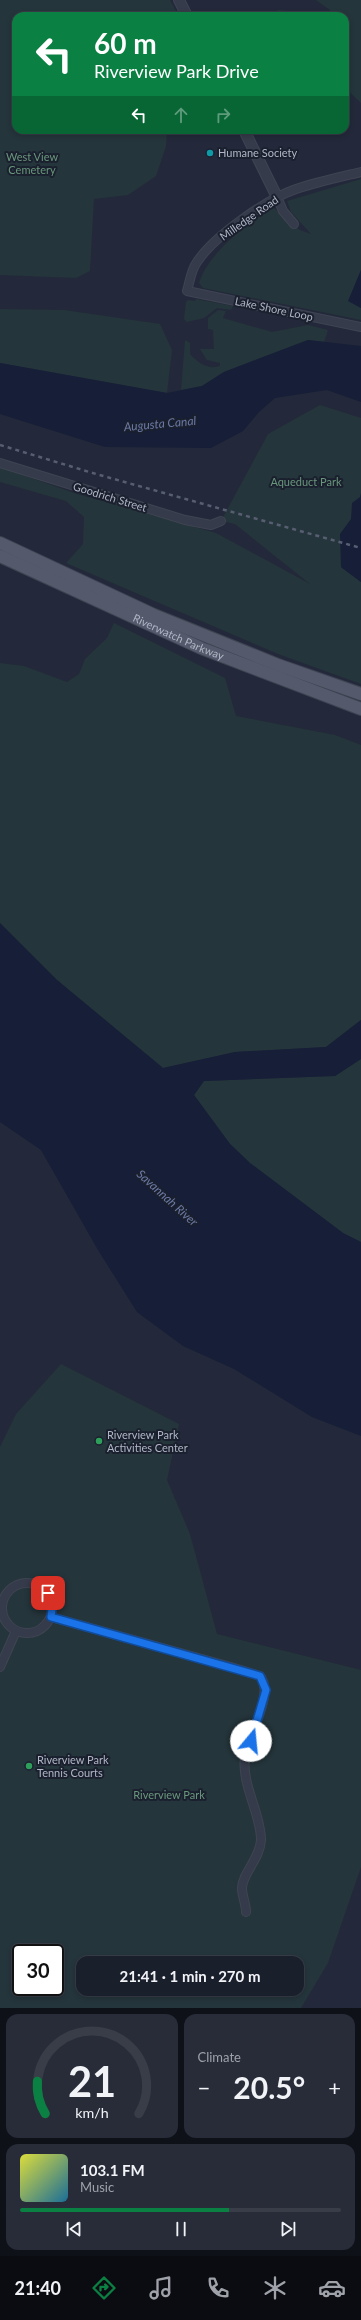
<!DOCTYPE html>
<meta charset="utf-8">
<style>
:root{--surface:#1a1f2c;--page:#272c38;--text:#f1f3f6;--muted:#9fa2a9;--line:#383d48;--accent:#0b8043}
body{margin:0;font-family:Lato,sans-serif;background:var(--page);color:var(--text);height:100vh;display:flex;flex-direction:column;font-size:15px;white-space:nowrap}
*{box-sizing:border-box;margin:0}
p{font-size:13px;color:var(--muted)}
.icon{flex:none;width:22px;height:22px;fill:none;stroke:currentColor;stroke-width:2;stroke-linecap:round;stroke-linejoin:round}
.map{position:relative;height:2008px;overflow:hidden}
.drawer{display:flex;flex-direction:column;gap:6px;padding:6px;background:#0e1118;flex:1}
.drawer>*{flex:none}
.guide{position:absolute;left:12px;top:12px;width:337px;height:122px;border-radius:12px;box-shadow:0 2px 6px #0003,0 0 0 1px var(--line);background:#0b8043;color:#fff;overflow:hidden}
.speed{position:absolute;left:12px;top:1944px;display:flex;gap:8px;font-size:20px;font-weight:700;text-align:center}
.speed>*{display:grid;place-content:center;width:52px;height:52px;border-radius:50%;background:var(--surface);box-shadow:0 2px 6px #0003,0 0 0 1px var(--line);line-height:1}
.speed .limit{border:2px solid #111;border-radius:6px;background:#fff;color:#111}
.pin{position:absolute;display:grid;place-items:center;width:34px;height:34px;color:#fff;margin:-17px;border-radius:8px;box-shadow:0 2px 6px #0006}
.me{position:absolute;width:44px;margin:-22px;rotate:17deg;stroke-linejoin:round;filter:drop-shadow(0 0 3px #0008)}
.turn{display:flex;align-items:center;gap:14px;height:84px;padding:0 16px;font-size:18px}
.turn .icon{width:52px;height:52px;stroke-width:2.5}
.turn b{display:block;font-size:28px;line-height:34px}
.lanes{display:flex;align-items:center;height:38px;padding:0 16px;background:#0003;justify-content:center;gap:20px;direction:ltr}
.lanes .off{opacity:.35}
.big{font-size:30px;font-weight:700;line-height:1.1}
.drawer .tile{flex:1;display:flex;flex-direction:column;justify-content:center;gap:6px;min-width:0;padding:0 14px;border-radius:12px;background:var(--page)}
.drawer .dial{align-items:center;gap:0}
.dial svg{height:104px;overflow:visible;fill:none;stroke:var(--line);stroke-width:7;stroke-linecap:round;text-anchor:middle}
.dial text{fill:var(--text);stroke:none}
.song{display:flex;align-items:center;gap:12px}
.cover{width:48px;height:48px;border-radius:6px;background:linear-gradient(135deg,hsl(60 70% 55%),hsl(200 70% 35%))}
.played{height:4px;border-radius:2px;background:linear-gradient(90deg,var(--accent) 65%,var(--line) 65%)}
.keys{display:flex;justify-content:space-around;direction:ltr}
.heat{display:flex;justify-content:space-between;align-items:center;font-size:22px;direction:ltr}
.drawer .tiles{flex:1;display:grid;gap:6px;grid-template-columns:1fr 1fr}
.tile:last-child{grid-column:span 2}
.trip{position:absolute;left:76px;top:1956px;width:228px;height:40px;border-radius:12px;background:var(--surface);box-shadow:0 2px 6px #0003,0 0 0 1px var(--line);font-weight:700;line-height:40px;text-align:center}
.menu{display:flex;height:64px;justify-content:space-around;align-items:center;background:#0a0c12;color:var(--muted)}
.menu .icon{width:28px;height:28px}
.menu .selected{color:var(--accent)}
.menu b{font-size:18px;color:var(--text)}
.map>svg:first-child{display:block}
.green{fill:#24353b;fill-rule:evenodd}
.water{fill:#161e38}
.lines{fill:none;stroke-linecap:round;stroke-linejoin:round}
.minor-casing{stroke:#3f4453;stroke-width:10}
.tertiary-casing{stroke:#3f4453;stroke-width:12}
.primary-casing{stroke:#3f4453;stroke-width:14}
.minor{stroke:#363b4b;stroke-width:8}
.tertiary{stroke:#363b4b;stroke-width:10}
.primary{stroke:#545a6b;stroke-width:12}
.rail{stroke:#585e72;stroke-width:2.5;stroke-dasharray:4 4;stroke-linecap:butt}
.route-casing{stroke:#114b97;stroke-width:10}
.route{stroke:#1a73e8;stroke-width:7}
.culture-dot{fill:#0f9aa8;stroke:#1b202f;stroke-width:1.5}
.leisure-dot{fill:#2e9e5b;stroke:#1b202f;stroke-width:1.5}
.labels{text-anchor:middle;stroke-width:4;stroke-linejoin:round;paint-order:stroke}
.poi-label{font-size:11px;fill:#b1b6c6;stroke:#1b202f;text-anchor:start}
.park-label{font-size:11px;fill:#69977b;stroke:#1b202f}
.street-label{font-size:11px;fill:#b1b6c6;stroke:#1b202f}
.water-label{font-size:12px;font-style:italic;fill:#6b7aa5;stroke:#1b202f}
</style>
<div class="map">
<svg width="361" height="2008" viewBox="0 0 361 2008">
<rect width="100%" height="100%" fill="#23293a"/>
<path class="green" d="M0 0H170L179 16H16V130H167L166 146 156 176 128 195 94 199 90 271 76 278 0 275Z
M316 0H361V103L345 88V16H330V10Z
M279 10 321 14V16H255Z
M361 179V270L349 301 361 308V320L203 288 199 283C207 255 248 221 274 208L300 230 311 234 291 212 287 201Z
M196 299 233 306 231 310 217 308 204 318 187 322 184 319 186 302 188 300 195 301Z
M0 309 64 310 160 324 172 350 167 393 0 363Z
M218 310 226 311 223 318 272 332 308 325 328 330 324 342 308 340 224 372 202 386 181 390 185 340 190 343V354C198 363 208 370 220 366V363L207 360 200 349H214L213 330 208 329V318Z
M320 405 361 418V556L341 551V567L361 582V684L278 654 66 563 83 544 84 517 66 501 0 482V467L77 494 216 533 310 584 235 524 221 521 268 434Z
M114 623 225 678 236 716 335 735 361 745V1020L326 1047 235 1052 163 1068 57 980 0 923V663L24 666 67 682 79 674 85 659 107 638Z
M361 1059V1242L343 1233 250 1163 230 1144 194 1095 204 1081 335 1076Z
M61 1364 179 1424 167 1480 190 1534 217 1634 361 1670V1867L328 1963 301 2008H0V1447L16 1414ZM21 1953H55V1987H21ZM83 1963H297V1989H83Z"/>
<path class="water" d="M361 270V308L348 301Z
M308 340 361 346V402L327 390 275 398 259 412 243 431 211 448 105 447 0 414V363L167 393 202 386 224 372Z
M361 493V582L341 567 340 534 351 519 352 503 360 497Z
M0 923 57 980 163 1068 235 1052 326 1047 361 1020V1059L335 1076 204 1081 194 1095 230 1144 250 1163 343 1233 361 1242V1436L312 1417 234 1369 183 1346 137 1312 98 1250 41 1150 0 1122Z"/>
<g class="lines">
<g class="minor-casing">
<path id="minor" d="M361 172C340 177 317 182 296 189 267 199 214 236 197 262 191 270 190 281 187 291L361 327
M277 197 283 211 294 224
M0 463 185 520 211 525 221 521
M2 1608a25 25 0 1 1 50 0a25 25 0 1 1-50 0Z
M51 1617 231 1667 260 1676C275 1694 248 1735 245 1756 241 1785 261 1813 261 1840 260 1859 242 1874 242 1888 242 1896 246 1904 246 1912
M0 1667 16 1631"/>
</g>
<g class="tertiary-casing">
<path id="tertiary" d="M179 0 187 16
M244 130 277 197"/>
</g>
<g class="primary-casing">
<g id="primary">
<path d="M0 543 154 615 278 665 361 694"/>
<path id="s1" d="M0 556 201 648 361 709"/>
</g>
</g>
<use href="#minor" class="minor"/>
<use href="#tertiary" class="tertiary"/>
<use href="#primary" class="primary"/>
<path class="rail" d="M0 445 96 474 361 548"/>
</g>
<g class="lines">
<g class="route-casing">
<path id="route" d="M48 1593 52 1609 51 1617 260 1676 266 1690 251 1741"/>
</g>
<use href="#route" class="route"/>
</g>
<circle class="culture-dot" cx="210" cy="153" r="4"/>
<g class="leisure-dot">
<circle cx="99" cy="1441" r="4"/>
<circle cx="29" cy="1766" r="4"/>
</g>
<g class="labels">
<g class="poi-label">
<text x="218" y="157">Humane Society</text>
<text x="107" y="1439">Riverview Park<tspan x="107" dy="13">Activities Center</tspan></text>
<text x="37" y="1764">Riverview Park<tspan x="37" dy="13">Tennis Courts</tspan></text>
</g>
<g class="park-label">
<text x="32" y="161">West View<tspan x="32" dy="13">Cemetery</tspan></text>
<text x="306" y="486">Aqueduct Park</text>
<text x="169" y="1799">Riverview Park</text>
</g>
<g class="street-label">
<text transform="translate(249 218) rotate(-35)" y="4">Milledge Road</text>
<text transform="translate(274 309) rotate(12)" y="4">Lake Shore Loop</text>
<text transform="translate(110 497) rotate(17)" y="4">Goodrich Street</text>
<text dy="4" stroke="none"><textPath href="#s1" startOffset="196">Riverwatch Parkway</textPath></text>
</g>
<g class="water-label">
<text transform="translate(160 424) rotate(-5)" y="4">Augusta Canal</text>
<text transform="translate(167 1198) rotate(42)" y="4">Savannah River</text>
</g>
</g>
</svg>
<div class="speed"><div class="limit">30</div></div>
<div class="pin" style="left:48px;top:1593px;background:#d93025"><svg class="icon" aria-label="arrive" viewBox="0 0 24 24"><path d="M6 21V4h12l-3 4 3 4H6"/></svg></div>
<svg class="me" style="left:251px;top:1741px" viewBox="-20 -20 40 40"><circle r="19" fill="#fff"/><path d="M0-13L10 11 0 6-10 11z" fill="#1a73e8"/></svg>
<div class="trip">21:41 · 1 min · 270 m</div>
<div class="guide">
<div class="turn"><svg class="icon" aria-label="left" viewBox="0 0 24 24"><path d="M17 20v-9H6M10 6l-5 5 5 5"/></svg><div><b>60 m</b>Riverview Park Drive</div></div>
<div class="lanes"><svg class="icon" aria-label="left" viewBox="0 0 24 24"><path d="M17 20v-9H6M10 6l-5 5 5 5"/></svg><svg class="icon off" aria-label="ahead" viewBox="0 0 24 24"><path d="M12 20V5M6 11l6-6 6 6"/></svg><svg class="icon off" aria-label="right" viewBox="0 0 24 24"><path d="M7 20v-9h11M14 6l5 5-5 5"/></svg></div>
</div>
</div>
<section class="drawer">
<div class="tiles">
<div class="tile dial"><svg viewBox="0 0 100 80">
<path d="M14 69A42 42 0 1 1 86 69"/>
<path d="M14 69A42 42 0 0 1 8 44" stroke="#0b8043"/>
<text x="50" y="56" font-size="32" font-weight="700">21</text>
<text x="50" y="72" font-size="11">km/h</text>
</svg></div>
<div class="tile"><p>Climate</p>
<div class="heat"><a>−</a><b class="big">20.5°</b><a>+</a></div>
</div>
<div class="tile">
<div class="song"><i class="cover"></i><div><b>103.1 FM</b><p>Music</p></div></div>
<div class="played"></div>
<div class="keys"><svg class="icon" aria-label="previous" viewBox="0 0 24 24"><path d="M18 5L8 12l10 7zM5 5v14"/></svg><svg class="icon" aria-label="pause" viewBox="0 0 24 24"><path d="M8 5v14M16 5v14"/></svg><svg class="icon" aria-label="next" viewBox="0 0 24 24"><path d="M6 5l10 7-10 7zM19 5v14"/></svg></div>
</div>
</div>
</section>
<nav class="menu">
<b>21:40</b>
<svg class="icon selected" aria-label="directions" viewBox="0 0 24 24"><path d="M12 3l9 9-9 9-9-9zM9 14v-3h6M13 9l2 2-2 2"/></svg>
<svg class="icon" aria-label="music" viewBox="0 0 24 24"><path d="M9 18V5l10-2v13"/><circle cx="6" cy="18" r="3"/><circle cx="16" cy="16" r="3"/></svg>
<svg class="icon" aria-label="phone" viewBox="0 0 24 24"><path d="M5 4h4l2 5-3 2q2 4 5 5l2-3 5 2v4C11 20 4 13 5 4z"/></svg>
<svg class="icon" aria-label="climate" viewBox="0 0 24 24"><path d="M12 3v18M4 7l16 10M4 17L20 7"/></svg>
<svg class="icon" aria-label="car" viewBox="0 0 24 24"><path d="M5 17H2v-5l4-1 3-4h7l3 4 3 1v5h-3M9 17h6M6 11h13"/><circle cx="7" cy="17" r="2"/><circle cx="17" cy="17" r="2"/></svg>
</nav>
